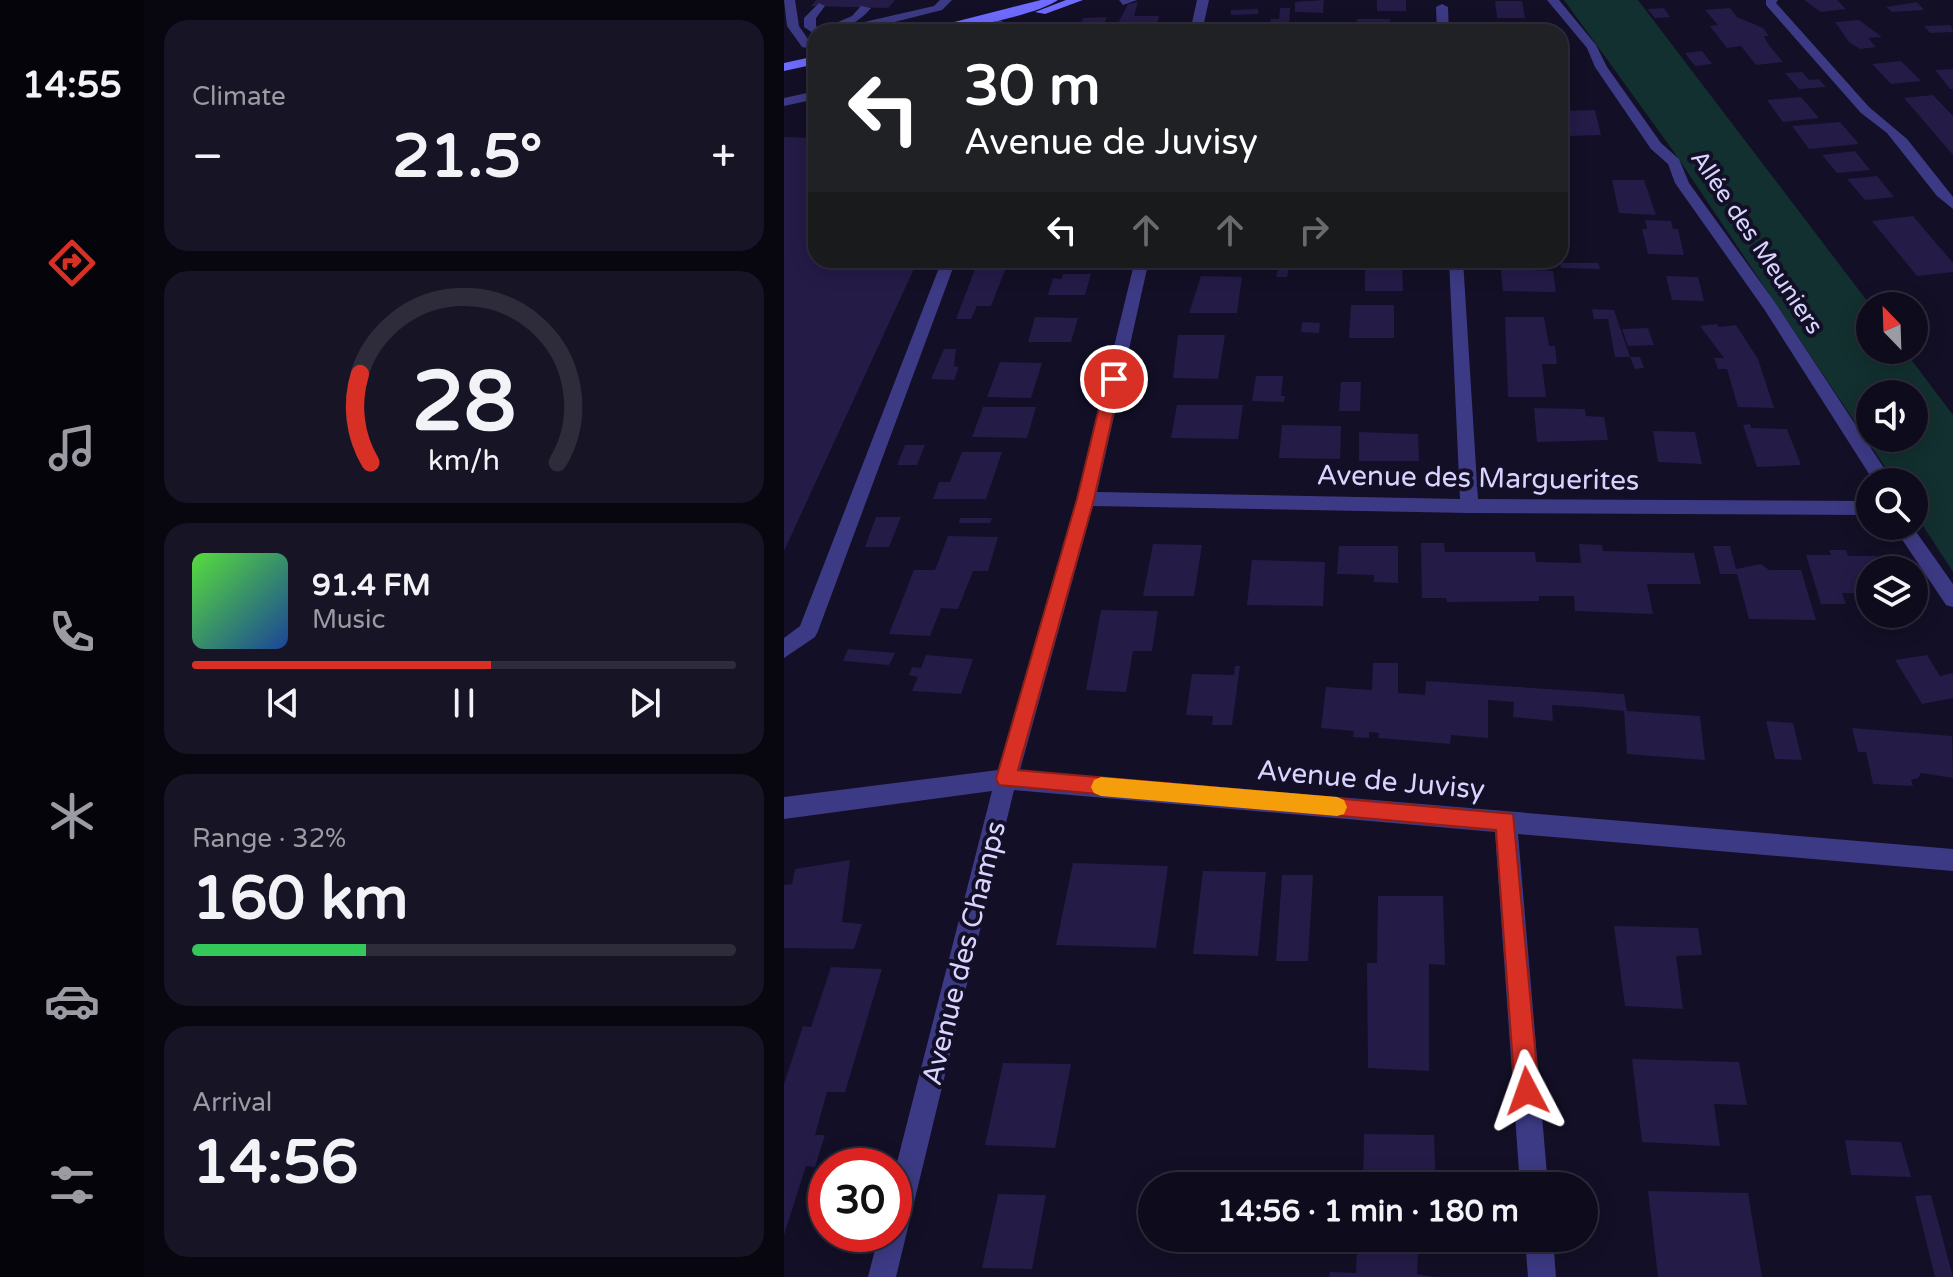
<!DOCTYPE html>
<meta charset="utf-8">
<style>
:root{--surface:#0e0b1c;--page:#171425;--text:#f1f3f6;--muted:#9b9ba3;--line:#2e2b3b;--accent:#d93025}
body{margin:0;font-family:"Varela Round",sans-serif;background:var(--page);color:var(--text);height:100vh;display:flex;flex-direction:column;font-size:30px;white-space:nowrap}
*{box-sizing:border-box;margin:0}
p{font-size:26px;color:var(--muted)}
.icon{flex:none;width:44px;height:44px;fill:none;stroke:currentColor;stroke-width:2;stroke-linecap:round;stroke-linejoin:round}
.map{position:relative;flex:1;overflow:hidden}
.panel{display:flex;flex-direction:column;gap:20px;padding:20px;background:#08060f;width:640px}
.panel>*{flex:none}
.guide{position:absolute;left:24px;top:24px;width:760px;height:244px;border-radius:24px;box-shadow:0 4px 20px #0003,0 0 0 2px var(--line);background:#202124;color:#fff;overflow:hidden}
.needle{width:52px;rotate:337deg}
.tools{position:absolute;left:1072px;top:292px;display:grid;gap:16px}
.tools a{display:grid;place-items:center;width:72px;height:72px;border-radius:50%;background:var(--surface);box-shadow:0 4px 20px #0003,0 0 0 2px var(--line);font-size:40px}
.speed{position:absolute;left:24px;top:1148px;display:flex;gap:16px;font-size:40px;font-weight:700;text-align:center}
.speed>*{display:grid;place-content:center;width:104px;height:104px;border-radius:50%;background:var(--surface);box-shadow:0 4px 20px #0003,0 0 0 2px var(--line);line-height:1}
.speed .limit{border:12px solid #d22;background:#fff;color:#111}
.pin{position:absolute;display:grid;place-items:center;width:68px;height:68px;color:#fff;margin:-34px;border:4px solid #fff;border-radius:50%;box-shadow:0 2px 8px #0007}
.me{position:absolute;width:88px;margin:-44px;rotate:356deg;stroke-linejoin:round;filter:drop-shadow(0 0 6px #0008)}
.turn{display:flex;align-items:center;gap:28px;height:168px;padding:0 24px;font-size:36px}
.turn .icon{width:104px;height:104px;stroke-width:2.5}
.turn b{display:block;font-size:56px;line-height:68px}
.lanes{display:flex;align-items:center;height:76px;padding:0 24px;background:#0003;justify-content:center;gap:40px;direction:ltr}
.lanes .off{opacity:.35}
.big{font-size:60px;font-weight:800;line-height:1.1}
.panel .card{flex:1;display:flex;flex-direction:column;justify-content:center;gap:12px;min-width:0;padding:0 28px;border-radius:24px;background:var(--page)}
.panel .dial{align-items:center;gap:0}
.dial svg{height:208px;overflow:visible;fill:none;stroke:var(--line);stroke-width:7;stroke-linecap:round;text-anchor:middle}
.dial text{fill:var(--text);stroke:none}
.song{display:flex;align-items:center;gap:24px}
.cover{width:96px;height:96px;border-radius:12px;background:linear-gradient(135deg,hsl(110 70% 55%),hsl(220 70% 35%))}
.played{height:8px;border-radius:4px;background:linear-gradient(90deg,var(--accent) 55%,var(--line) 55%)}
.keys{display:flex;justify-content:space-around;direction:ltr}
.heat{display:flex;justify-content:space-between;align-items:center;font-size:44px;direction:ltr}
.charge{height:12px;border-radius:6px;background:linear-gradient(90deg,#34c759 32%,var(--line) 0)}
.trip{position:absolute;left:354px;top:1172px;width:460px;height:80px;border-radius:40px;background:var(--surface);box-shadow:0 4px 20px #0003,0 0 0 2px var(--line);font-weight:800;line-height:80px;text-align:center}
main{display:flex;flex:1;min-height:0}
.menu{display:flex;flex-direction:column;width:144px;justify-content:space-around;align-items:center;background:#06040b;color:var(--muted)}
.menu .icon{width:56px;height:56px}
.menu .selected{color:var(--accent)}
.menu b{font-size:36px;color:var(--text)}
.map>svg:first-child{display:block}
.green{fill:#12302f;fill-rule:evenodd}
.building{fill:#241b47}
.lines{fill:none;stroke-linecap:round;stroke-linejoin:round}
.service{fill:#3d3a85;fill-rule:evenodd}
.minor{fill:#3d3a85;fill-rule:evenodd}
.secondary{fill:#6f6bff;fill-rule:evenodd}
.route{fill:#d93025;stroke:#8d1f18;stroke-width:2}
.slow{fill:#f59e0b}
.labels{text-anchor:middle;stroke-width:8;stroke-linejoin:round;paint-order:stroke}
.far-street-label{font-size:24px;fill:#d9d4ff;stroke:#130f26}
.street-label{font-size:28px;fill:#d9d4ff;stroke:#130f26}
</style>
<main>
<nav class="menu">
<b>14:55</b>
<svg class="icon selected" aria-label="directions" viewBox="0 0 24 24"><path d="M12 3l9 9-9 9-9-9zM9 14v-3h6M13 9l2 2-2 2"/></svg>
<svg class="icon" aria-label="music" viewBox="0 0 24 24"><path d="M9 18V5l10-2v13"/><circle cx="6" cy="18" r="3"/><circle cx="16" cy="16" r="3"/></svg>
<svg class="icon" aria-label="phone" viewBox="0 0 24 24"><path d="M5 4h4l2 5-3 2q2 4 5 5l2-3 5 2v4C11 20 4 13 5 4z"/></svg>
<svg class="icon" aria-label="climate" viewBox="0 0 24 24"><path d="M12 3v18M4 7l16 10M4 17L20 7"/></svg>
<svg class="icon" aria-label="car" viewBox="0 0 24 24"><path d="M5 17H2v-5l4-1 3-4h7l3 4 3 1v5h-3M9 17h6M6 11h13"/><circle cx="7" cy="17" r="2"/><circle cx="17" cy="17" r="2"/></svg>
<svg class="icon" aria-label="filters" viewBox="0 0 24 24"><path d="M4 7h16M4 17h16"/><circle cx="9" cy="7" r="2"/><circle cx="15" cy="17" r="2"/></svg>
</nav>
<section class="panel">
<div class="card"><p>Climate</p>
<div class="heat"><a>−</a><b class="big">21.5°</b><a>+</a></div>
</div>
<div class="card dial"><svg viewBox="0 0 100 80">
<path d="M14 69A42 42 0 1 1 86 69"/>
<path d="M14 69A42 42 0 0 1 10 35" stroke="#d93025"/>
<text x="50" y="56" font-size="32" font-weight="700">28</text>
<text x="50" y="72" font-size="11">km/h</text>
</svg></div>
<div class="card">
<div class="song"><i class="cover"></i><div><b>91.4 FM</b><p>Music</p></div></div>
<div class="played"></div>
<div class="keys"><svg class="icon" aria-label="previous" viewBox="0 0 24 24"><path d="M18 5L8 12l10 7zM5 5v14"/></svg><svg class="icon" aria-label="pause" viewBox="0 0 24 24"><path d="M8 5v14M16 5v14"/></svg><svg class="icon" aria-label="next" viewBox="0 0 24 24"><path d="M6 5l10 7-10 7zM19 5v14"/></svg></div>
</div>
<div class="card"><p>Range · 32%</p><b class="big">160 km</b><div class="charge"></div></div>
<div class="card"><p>Arrival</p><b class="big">14:56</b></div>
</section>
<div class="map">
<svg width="1169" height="1277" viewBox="0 0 1169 1277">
<rect width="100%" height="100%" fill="#130f26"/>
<path class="green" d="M780 0H854L1087 306 1086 350H1120L1169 415V572L1130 512V482H1111L890 152ZM1086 394H1130V438H1086Z"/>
<path class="building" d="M32 0H111L104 8 27 6Z
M540 0 539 13 511 12V2Z
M593 0H622V11H593Z
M1020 0H1053L1062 9 1037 12Z
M711 1H738L741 18H713Z
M354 2 350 16H375L371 32H344L347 25H333L344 4Z
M1133 2 1140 10 1108 12 1102 7Z
M496 8H506L505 31H494L495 24H486L487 19H495Z
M880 8 886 17 871 18 863 9Z
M946 8 953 17 979 28 985 36H980L984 44 999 62 972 65 957 46 943 48 926 26 934 25 921 10Z
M474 9V14L447 15V10Z
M323 17 319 28H295L299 18Z
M573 19H606V32H572Z
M1075 20 1098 37 1084 38 1092 47 1076 49 1065 42 1051 22Z
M1167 25 1169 32 1146 33 1140 26Z
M918 51 928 64 911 66 901 53Z
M1117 61 1137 81 1107 84 1088 64Z
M1169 69V89H1166L1151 70Z
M1018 72 1025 80 1035 79 1042 87 1015 89 1001 73Z
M1149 95 1169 116V155L1120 98Z
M1017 97 1035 118 999 122 983 100Z
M811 110 817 135 784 136 778 111Z
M1056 122 1075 144 1025 149 1008 126Z
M0 137 32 138V260H134L0 551Z
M1071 151 1086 170 1053 173 1038 155Z
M1093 176 1110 197 1081 200 1063 179Z
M828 180H860L872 215 835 213Z
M1129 216 1169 263V272L1133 276 1088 221Z
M861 220 887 221 889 229H894L900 255 864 254 858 229H863Z
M297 260H319L317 267H295Z
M407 260H445L444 268H406Z
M496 260 506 261 503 277H492Z
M581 262H618L619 291H581Z
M716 262 748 263 749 270 769 271 772 292 719 291Z
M776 263H814L816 269 777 268Z
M193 264 223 265 207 306H193L187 319H172Z
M279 274H307L301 295H264L269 278 277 279Z
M417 276 458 277 453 313H405Z
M882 276 914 277 920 301 888 300Z
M567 305H610V338H565Z
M808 309 830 310 846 357H856L860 368 851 369 846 357H831L824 319H810Z
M251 317 294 318 287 342H244Z
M721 317H760L765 346H771L773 364H758L762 397H724Z
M518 322 536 323 535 333 517 332Z
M933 324 935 327 952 325 974 359 990 408 954 407 943 369H934L930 358H940L916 326Z
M864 328 870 345 844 346 838 329Z
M394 335H441L434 379 389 378Z
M160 349H172L170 366 175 367 170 380 147 379Z
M216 362 258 363 247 398 203 397Z
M472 376H499L497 396H501L500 402 468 401Z
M557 382H577L576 411H555Z
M393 405H459L454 439 387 438Z
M199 407H252L243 438 188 437Z
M750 408 801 409 802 416 820 417 824 440 753 442Z
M966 424 967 428 1003 429 1017 465 973 467 959 425Z
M498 425 557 426 556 459 495 458Z
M869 431 911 432 918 464 874 462Z
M575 432 634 434 635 461H575Z
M121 445H141L133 465H113Z
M178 452H218L202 499H149L155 482H166Z
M92 517H117L105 547H81Z
M176 518H208L206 523H175Z
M164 536 214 537 204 571H189L174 609 157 608 146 636 105 634 130 570H151Z
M637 543H660L661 552H751L752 562 797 563 795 544 818 545 819 551 910 553 917 584H863L869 614 791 611 790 596H755V601L663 602 662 598H638Z
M369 544 418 545 410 596H359Z
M555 546H614V583L590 582V575L553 574Z
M929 546H946L952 569 977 564 985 570H1017L1032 620 965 619 953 574H936Z
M1045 550H1062L1064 556H1092L1098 570H1086V593H1058L1062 604H1037L1022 555H1047Z
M468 560 541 562 539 606 463 605Z
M317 610 374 611 368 651H349L342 692 302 690Z
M64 649 111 653 105 665 59 661Z
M142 655 189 659 177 694 128 691 134 677 125 675 128 667 137 668Z
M1143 655 1156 676 1169 673V698L1138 704 1111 660Z
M589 663H614V693L641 695 642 681 840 694 843 711 916 716 921 760 843 754 840 711 799 707 768 705 769 721 729 717 730 702 704 700V738L667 735 666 744 594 738 595 733 585 732V738L569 737 570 731 537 728 542 687 588 690Z
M451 666H456L448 725H428L429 716 402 715 408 674 450 675Z
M982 721 1009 723 1018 760 991 759Z
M1068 728 1168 736 1169 778 1137 773 1134 778 1127 780 1129 786 1089 784 1082 752H1074Z
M66 860 58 922 78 924 70 949 0 948V885L8 884 11 869Z
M289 863 384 866 372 948 272 945Z
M419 871 482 872 474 956 409 954Z
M498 875H529L524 961H492Z
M594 896H659L661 965 645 964V1071L584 1068 583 963H593Z
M830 926 914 928 918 955 892 956 899 1009 841 1006Z
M47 967 98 969 61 1092H43L31 1135H41L31 1167 22 1166 0 1235V1084L19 1026 27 1027Z
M848 1059 955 1062 963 1105 930 1104 936 1146 858 1142Z
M219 1063 287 1064 271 1148 201 1145Z
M580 1134 650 1135 652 1186H579Z
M1061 1140 1117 1142 1127 1177 1067 1175Z
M864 1191 964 1193 978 1277H874Z
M214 1194 262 1195 248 1269 198 1268Z
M1147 1195 1169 1277H1151L1131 1196Z
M577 1238H635L633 1274 650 1277H545L546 1272 572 1273 573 1245 577 1246Z"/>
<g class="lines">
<path class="service" d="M0 0H11L15 26 26 42H32V50L18 47 3 26Z
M156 0H168L158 10 71 32H58L67 25 150 6Z
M335 0H353L339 5Z
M35 3 41 6 32 18V26L38 29 68 16 77 6 87 8C72 26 54 32 32 32V35L20 27V18Z
M214 20 218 21 225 32H213L208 23Z
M32 91V99L0 106V98Z
M158 260H172L34 631 31 637 0 658V638L16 626Z"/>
<path class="minor" d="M413 0H425L418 32H406Z
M763 0H775L812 45 823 67 877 143 895 159 905 183 990 301 1102 471 1104 482H1086L1087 477 980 309 891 183 884 164 867 149 811 67 803 48Z
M982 0H994L992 3 1085 107 1123 139 1169 197V209L1153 196 1103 133 1077 113 982 5Z
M658 4 664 7 665 32H653L652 7Z
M351 260H365L313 492 676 499 665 260H679L694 499 1086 501V515L685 513 309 506 236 770 1169 849V871L734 834 764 1186H736L711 832 230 790 112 1277H84L95 1234H110V1174L208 791 0 819V797L214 770 293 499Z
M1109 526H1128L1169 584V607L1162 605Z
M741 1238H769L772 1277H744Z"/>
<path class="secondary" d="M257 0H274C246 18 165 32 131 32Z
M282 0H299L261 14 251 12Z
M32 56V64L0 71V63Z"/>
</g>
<path class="route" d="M330 374 337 379 310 499 234 770 729 814 755 1091 751 1099 743 1103 735 1099 731 1091 712 830 215 785 212 779 293 499 322 379Z"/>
<path class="slow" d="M317 777 553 797 560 800 563 807 560 814 553 816 317 796 310 793 307 787 310 780Z"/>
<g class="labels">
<g class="far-street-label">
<text transform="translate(973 242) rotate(56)" y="8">Allée des Meuniers</text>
</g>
<g class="street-label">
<text transform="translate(694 477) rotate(1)" y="10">Avenue des Marguerites</text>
<text transform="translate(587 779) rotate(5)" y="10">Avenue de Juvisy</text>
<text transform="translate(179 953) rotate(-76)" y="10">Avenue des Champs</text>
</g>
</g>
</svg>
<div class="tools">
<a><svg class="needle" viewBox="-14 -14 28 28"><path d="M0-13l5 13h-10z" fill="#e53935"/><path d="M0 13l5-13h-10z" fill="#9b9ba3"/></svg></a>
<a><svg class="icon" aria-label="sound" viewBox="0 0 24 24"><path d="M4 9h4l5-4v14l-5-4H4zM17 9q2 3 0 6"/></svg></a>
<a><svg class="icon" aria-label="search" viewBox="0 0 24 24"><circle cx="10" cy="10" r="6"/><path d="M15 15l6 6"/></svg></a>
<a><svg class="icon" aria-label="layers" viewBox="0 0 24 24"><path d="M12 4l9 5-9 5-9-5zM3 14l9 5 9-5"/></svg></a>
</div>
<div class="speed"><div class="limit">30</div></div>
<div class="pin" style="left:330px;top:379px;background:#d93025"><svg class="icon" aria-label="arrive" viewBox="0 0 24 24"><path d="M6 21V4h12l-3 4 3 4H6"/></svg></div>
<svg class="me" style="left:743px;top:1091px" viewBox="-20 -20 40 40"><path d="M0-17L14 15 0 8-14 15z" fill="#d93025" stroke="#fff" stroke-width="4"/></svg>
<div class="trip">14:56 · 1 min · 180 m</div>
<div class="guide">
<div class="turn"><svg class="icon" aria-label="left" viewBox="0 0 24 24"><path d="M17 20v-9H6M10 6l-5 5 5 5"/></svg><div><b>30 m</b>Avenue de Juvisy</div></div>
<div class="lanes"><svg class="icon" aria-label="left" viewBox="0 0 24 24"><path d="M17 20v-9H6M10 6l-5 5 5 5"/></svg><svg class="icon off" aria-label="ahead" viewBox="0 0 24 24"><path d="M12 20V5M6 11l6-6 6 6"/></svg><svg class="icon off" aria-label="ahead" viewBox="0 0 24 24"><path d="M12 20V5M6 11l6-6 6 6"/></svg><svg class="icon off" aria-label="right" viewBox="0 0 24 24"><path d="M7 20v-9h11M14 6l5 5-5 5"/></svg></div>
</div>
</div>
</main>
